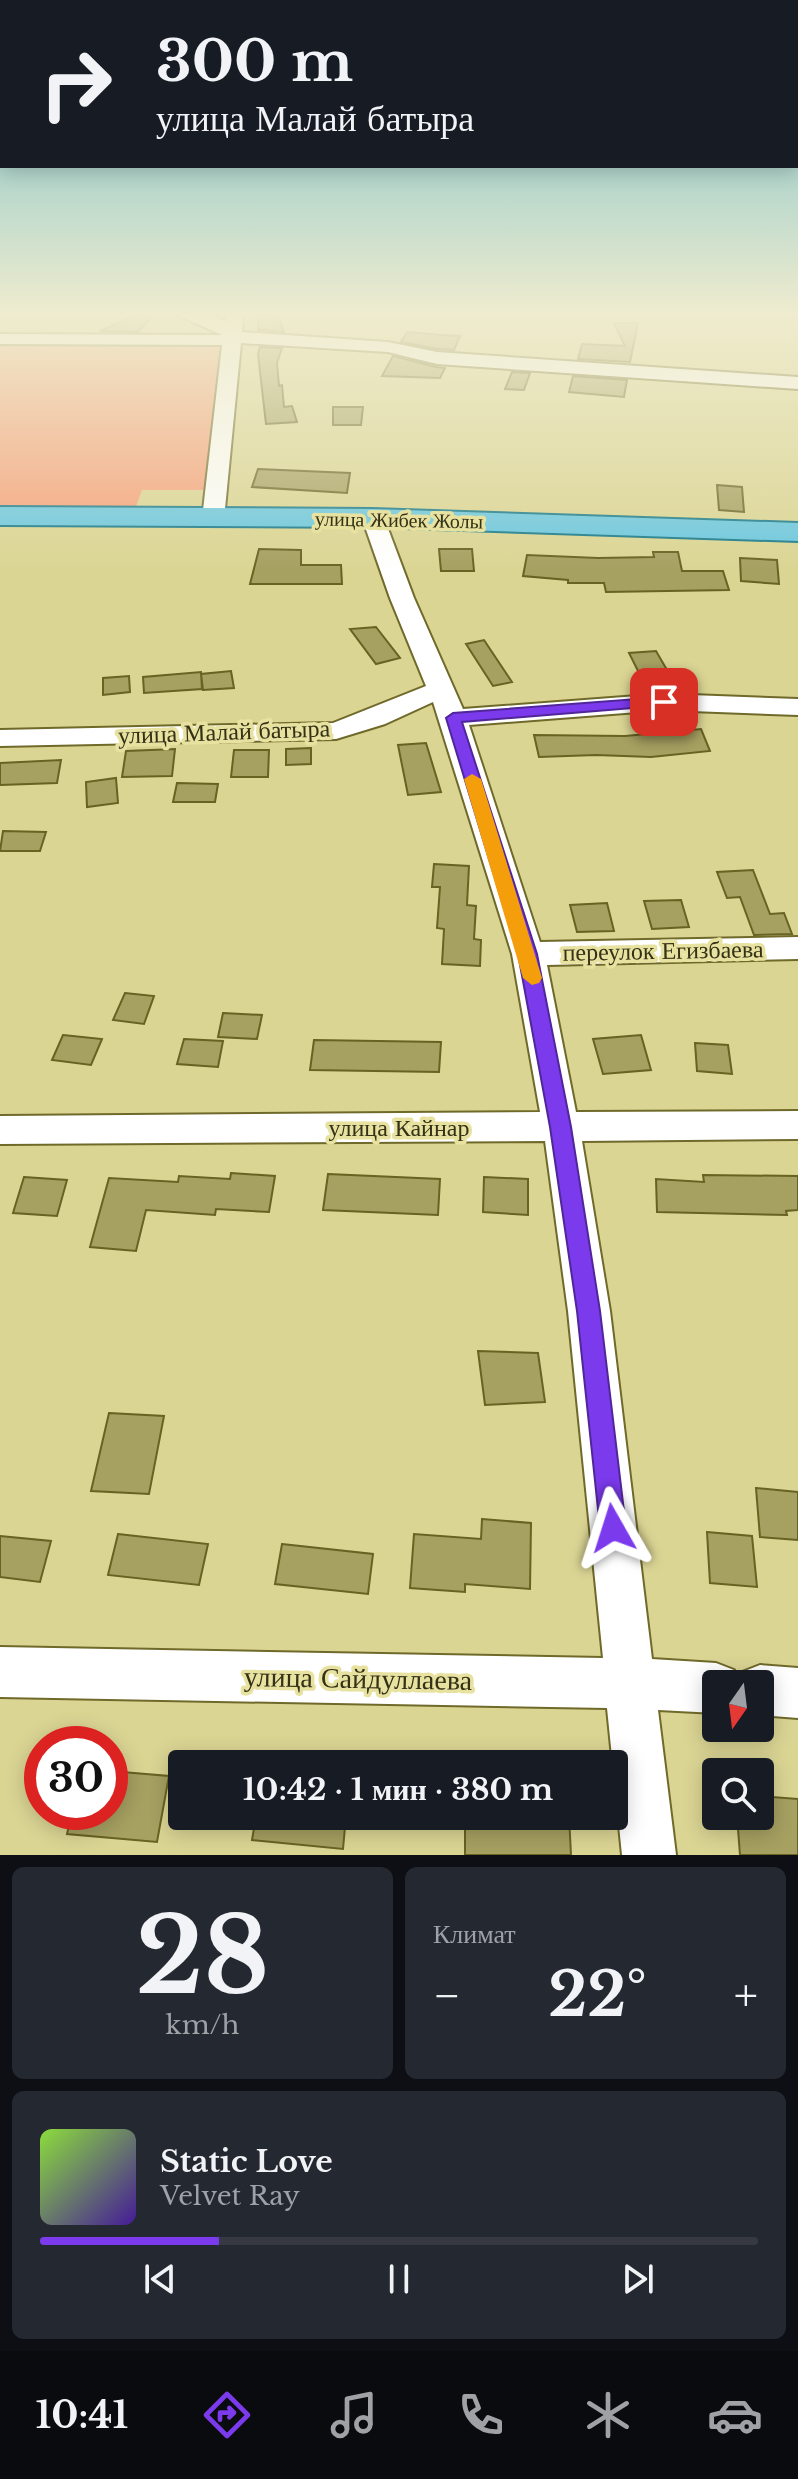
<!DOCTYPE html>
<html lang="ru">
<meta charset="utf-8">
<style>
:root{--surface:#171b24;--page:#242831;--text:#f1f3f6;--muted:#9ea1a6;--line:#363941;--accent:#7c3aed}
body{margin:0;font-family:"Libre Baskerville",serif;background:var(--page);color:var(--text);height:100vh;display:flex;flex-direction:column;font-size:30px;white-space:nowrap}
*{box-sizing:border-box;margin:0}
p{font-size:26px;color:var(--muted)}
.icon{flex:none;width:44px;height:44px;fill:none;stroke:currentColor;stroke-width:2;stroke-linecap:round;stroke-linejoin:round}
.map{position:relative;height:1855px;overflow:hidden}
.panel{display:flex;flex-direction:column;gap:12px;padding:12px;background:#0d0f14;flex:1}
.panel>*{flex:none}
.guide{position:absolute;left:0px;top:0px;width:798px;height:168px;box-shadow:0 4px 20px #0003;background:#171b24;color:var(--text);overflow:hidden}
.needle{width:52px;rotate:194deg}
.buttons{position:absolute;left:702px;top:1670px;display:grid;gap:16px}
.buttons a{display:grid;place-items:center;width:72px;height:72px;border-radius:8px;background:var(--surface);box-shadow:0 4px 20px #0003;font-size:40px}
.speed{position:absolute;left:24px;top:1726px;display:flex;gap:16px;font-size:40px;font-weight:700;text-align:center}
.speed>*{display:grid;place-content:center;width:104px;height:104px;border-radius:50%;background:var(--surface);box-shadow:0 4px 20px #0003;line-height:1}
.speed .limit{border:12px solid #d22;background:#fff;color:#111}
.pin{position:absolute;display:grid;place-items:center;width:68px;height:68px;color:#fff;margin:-34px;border-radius:16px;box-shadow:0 4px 12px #0006}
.me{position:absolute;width:88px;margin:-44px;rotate:354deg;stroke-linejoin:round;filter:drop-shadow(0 0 6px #0008)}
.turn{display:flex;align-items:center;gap:28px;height:168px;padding:0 24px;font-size:36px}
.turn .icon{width:104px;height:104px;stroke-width:2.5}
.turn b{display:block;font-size:56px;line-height:68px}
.big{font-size:60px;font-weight:700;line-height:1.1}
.panel .card{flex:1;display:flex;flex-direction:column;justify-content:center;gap:12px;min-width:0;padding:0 28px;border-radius:12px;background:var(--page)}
.panel .dial{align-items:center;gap:0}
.dial b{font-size:104px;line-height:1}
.song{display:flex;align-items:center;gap:24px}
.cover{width:96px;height:96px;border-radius:12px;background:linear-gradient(135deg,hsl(90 70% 55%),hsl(260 70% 35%))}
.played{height:8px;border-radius:4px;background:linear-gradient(90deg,var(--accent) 25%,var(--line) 25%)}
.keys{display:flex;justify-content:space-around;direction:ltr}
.heat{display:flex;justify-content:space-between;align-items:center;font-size:44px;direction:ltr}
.panel .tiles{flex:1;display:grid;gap:12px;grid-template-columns:1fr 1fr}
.card:last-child{grid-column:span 2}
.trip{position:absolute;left:168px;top:1750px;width:460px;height:80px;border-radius:8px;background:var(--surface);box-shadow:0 4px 20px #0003;font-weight:700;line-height:80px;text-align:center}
.dock{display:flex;height:128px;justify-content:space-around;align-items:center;background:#090b0e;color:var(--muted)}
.dock .icon{width:56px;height:56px}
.dock .active{color:var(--accent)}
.dock b{font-size:36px;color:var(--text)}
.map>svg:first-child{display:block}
.green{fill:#f6a17c}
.building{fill:#a6a061;stroke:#686223;stroke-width:2}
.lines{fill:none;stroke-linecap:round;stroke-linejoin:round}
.minor-casing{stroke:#6f692a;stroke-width:4}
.major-casing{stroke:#187a8c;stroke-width:4}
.minor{fill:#fff;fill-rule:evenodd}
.major{fill:#6bc7e0;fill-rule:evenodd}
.route{fill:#7c3aed;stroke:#51269a;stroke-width:2}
.slow{fill:#f59e0b}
.labels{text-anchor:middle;stroke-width:7;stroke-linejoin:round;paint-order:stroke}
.far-street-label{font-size:20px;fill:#343117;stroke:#e8e2a1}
.street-label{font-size:24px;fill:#343117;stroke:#e8e2a1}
.near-street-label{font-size:28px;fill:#343117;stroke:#e8e2a1}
</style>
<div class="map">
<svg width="798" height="1855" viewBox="0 0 798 1855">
<rect width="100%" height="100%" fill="#dbd594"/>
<path class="green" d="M0 341H229L212 490H142L134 512 0 510Z"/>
<path class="building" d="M144 312H157L138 332 100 331Z
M259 312H276L284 332 258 330Z
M614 323H638L630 362 578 359 582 344 625 346Z
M407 332 442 335 460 336 454 350 437 349 401 342Z
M260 347 282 348 277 363 279 386 282 385 284 407 292 406 297 422 266 424 258 354Z
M393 356 436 367 445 368 440 378 382 376Z
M512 372 530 373 524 390 505 389Z
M573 376 627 380 624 397 569 392Z
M333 407H363L361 425H333Z
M258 469 350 473 347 493 252 487Z
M717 485 742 487 744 512 719 510Z
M259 549 301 550V565H341L342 584H250Z
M439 549H472L474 571H441Z
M653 552H678L682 571H723L729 590 606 592 604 583H568V580L523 576 527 555 598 558 654 557Z
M740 558 777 560 779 584 741 581Z
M376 627 400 658 376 664 350 629Z
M484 640 512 682 493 686 466 644Z
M656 651 667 670 639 673 629 653Z
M231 671 234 688 203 690 201 674Z
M201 672 202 689 144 693 143 677Z
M129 676 130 692 103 695V678Z
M701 729 710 751 651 757 596 755 539 757 534 735 625 736Z
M426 743 441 792 408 795 398 745Z
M311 748V764L286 765V749Z
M175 749 172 776 122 777 126 751Z
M234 750H269L268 777H231Z
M61 760 57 783 0 785V763Z
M116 778 118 803 87 807 86 782Z
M177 783 218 784 215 802H173Z
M3 831 46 832 40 851H0Z
M434 864 469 866 467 905 476 906 474 939 481 940 480 966 442 964 444 929 437 928 440 887H432Z
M753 870 770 914 784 913 792 934 754 935 740 897 727 898 717 872Z
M681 900 689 927 652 929 644 901Z
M607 903 614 931 577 932 570 905Z
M125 993 154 996 144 1024 113 1020Z
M223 1013 262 1015 257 1039 218 1037Z
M63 1035 102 1039 91 1065 52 1060Z
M641 1035 651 1070 603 1074 593 1039Z
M184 1039 223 1041 218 1067 177 1064Z
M314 1040 441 1042 439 1072 310 1070Z
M695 1043 728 1045 732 1074 697 1071Z
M231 1173 275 1176 269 1212 216 1209 215 1215 146 1210 136 1251 90 1247 109 1178 178 1182 179 1176 230 1179Z
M328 1174 440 1179 438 1215 323 1210Z
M703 1175 798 1176V1210L786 1211 787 1215 657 1212 656 1179 704 1182Z
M24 1177 67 1180 57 1216 13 1213Z
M484 1177 528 1179V1215L483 1212Z
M478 1351 538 1353 545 1402 485 1405Z
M109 1413 164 1416 149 1494 91 1491Z
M756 1488 798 1492V1540L760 1537Z
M482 1519 531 1523 530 1589 465 1584V1592L410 1588 414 1534 481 1539Z
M707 1532 752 1536 757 1587 710 1583Z
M118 1534 208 1544 199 1585 108 1575Z
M0 1536 51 1541 40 1582 0 1577Z
M282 1544 373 1554 368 1594 275 1584Z
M110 1771 169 1776 157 1842 67 1834 72 1812H110Z
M760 1796 798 1799V1855H740L737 1816H760Z
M256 1816H346L343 1849 252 1840Z
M465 1816H569L571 1855H465Z"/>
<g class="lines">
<g class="minor-casing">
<path id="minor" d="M171 312H198L225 321 227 312H243L242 332 388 342 437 352 798 377V389L437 364 388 352 241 343 224 519 213 526 202 519 222 345 0 344V334L222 335Z
M373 511 384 518 414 598 463 709 664 694 798 699V715L664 710 469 725 540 942 798 937V959L547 965 576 1112 798 1111V1139L582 1141 610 1311 652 1659 716 1663 734 1670 738 1682 742 1672 760 1665 798 1668V1718L760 1715V1684H716V1713L658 1710 676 1855H622L607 1708 0 1697V1647L603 1658 568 1311 545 1141 0 1144V1116L540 1112 512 954 433 702 385 724 336 739 0 746V730L333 723 426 686 390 598 362 518Z"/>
</g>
<g class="major-casing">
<path id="major" d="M0 507 373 509 798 523V541L373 527 0 525Z"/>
</g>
<use href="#minor" class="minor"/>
<use href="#major" class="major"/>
</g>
<linearGradient id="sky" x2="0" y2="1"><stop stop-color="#6abbc7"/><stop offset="0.55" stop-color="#efeccf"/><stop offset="1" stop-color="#efeccf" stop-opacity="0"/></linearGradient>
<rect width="798" height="571" fill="url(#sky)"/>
<path class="route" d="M664 697 671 702 669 705 462 722 537 954 571 1127 600 1311 626 1528 622 1537 613 1541 603 1537 600 1528 577 1311 550 1127 518 954 446 718 453 713Z"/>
<path class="slow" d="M472 774 481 779 542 978 539 983 532 985 523 978 464 779Z"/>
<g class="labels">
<g class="far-street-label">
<text transform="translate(399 520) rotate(1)" y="7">улица Жибек Жолы</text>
</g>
<g class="street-label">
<text transform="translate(224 732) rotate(-2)" y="8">улица Малай батыра</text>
<text transform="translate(663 951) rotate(-1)" y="8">переулок Егизбаева</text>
<text x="399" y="1136">улица Кайнар</text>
</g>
<g class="near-street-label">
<text transform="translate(358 1678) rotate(1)" y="10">улица Сайдуллаева</text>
</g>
</g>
</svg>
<div class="buttons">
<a><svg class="needle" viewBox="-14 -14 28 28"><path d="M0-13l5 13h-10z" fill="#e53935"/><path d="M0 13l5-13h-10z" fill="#9ea1a6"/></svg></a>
<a><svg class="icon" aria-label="search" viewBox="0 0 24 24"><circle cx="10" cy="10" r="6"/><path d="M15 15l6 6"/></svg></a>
</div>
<div class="speed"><div class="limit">30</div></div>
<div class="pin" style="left:664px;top:702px;background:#d93025"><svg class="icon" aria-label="arrive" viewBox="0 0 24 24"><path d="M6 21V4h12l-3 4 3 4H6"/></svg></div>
<svg class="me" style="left:613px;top:1528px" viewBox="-20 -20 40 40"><path d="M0-17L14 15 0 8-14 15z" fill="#7c3aed" stroke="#fff" stroke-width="4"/></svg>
<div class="trip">10:42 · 1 мин · 380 m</div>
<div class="guide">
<div class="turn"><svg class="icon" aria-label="right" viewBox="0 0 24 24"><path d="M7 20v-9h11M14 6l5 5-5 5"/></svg><div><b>300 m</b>улица Малай батыра</div></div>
</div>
</div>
<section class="panel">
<div class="tiles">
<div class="card dial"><b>28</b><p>km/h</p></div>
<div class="card"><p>Климат</p>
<div class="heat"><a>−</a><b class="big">22°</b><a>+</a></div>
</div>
<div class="card">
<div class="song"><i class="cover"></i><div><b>Static Love</b><p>Velvet Ray</p></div></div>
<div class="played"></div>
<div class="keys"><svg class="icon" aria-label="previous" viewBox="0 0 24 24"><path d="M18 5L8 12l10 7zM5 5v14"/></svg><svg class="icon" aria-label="pause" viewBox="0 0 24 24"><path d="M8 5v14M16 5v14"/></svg><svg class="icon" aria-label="next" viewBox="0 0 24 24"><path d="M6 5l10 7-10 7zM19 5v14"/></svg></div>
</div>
</div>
</section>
<nav class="dock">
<b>10:41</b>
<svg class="icon active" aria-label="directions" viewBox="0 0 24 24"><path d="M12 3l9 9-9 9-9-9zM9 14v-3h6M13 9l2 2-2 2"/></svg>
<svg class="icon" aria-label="music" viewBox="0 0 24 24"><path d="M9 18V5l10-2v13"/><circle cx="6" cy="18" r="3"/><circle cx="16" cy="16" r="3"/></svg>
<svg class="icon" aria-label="phone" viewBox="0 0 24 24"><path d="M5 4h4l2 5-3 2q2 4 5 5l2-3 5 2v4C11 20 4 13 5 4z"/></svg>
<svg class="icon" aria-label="climate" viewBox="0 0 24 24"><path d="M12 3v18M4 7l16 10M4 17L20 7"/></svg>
<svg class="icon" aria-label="car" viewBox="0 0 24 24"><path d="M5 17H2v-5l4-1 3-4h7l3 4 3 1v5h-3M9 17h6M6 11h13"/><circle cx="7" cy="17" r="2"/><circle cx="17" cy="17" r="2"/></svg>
</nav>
